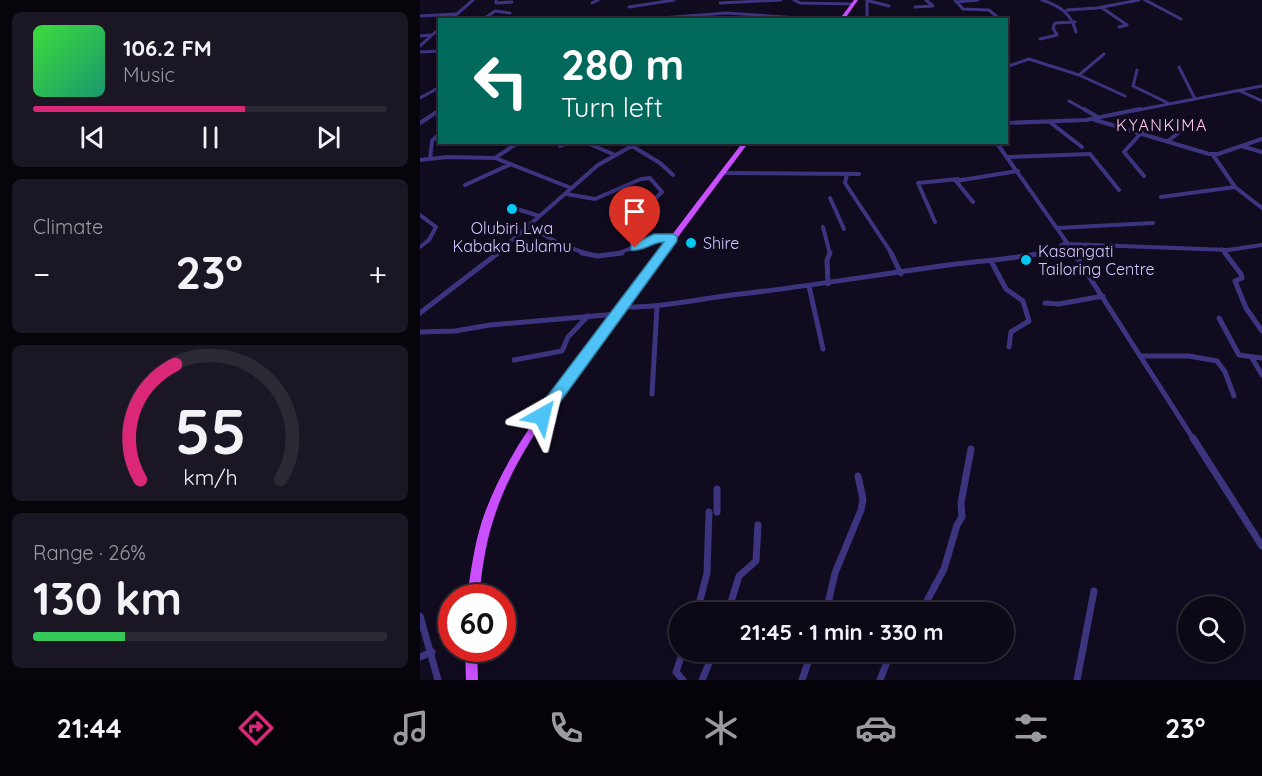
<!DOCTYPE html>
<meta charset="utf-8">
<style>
:root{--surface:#0c0816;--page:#1a1623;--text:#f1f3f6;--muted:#9a9aa1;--line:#2c2935;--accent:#db2777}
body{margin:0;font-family:Quicksand,sans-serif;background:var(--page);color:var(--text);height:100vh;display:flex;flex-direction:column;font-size:22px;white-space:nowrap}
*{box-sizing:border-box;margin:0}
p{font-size:20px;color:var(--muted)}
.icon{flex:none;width:33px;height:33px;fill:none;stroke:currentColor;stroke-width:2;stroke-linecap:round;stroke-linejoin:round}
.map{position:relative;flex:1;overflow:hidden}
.details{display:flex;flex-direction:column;gap:12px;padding:12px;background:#07040c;width:420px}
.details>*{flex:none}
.top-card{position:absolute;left:18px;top:18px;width:570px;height:126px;border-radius:0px;box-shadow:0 3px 9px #0003,0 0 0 2px var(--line);background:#00695c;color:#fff;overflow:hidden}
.buttons{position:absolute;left:758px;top:596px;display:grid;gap:12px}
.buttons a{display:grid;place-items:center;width:66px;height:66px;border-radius:50%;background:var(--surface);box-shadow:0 3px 9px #0003,0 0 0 2px var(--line);font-size:30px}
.speed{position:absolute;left:18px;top:584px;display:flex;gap:12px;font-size:30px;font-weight:700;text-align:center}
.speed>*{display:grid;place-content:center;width:78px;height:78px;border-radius:50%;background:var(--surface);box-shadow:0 3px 9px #0003,0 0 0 2px var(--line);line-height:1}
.speed .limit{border:9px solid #d22;background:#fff;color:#111}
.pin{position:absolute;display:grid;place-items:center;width:51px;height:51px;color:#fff;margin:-62px -26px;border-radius:50% 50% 50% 0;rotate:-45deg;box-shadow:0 0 6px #0007}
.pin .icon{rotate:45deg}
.me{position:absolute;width:66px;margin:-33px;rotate:37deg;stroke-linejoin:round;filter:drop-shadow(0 0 4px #0008)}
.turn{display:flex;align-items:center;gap:21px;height:126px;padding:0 24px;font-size:27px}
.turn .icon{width:78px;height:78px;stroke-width:2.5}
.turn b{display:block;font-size:42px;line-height:51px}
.big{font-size:45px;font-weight:700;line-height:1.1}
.details .card{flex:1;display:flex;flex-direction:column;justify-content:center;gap:9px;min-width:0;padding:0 21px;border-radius:9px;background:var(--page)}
.details .dial{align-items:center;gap:0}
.dial svg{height:156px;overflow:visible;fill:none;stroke:var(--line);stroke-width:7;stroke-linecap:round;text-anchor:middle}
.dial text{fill:var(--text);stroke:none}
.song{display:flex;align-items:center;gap:18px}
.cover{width:72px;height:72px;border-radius:9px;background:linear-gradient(135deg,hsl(120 70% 55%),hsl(160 70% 35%))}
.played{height:6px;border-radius:3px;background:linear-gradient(90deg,var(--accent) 60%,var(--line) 60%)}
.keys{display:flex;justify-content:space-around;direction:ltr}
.heat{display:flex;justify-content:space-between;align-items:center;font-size:33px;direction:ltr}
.charge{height:9px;border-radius:4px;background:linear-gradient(90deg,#34c759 26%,var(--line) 0)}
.trip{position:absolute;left:249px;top:602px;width:345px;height:60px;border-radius:30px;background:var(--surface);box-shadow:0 3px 9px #0003,0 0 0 2px var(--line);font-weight:700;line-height:60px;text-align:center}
.tabs{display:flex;height:96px;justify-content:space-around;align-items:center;background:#050309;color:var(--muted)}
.tabs .icon{width:42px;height:42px}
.tabs .active{color:var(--accent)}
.tabs b{font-size:27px;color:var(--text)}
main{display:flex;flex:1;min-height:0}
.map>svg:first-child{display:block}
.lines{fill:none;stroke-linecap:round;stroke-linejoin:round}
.street-far3{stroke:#3c347f;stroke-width:3}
.street-far2{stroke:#3c347f;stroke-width:4}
.street-far1{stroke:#3c347f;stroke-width:5}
.street{stroke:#3c347f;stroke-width:7}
.primary{fill:#c94fff;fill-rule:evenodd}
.route{fill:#4fc3f7;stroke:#337fa1;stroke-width:1.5}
.poi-dot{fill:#00caf3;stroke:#100b1e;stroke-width:2}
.labels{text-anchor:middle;stroke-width:6;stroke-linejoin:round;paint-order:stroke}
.far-quarter-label{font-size:16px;letter-spacing:1.5px;fill:#ffcae8;stroke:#100b1e}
.poi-label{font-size:16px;fill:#d2c8ff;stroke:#100b1e;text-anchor:start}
</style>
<main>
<section class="details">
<div class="card">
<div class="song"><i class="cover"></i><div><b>106.2 FM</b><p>Music</p></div></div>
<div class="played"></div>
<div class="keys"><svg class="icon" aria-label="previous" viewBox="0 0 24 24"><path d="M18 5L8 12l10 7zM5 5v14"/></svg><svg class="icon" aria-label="pause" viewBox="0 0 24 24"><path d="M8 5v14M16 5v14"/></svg><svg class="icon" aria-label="next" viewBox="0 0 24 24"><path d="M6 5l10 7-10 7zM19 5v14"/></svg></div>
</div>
<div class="card"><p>Climate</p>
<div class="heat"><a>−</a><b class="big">23°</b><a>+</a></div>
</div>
<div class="card dial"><svg viewBox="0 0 100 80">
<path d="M14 69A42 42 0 1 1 86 69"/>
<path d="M14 69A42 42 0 0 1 32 10" stroke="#db2777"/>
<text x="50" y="56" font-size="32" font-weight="700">55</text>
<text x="50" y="72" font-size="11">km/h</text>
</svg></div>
<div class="card"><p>Range · 26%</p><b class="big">130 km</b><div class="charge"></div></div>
</section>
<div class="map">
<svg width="842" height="680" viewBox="0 0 842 680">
<rect width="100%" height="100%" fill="#100b1e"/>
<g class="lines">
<path class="street-far3" d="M76 0V3L92 2
M374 0 380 3 433 4
M447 0V20
M535 0 543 9 569 10 581 20
M622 0C640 6 651 13 656 32
M725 0 761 19
M449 1 469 6
M536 2 558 0
M172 3 178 0
M300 3 361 0
M209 7 254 0
M495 7 513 6 506 0
M681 7 707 25 699 27
M647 10 677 8 719 0
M0 16 36 14
M241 18 306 13 409 20
M30 20 53 0
M62 20 75 11 90 13
M586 24 588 26
M0 36 11 35
M620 39 637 35 633 28 635 23 655 22
M0 46 20 28
M0 52 20 51
M586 67 609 59 659 75 684 54
M759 67 775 99
M717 70 713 86 748 103
M659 75 705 96
M820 91 842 101
M0 98 20 87
M649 101 667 111
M713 111 842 86"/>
<path class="street-far2" d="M664 109 676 116V120
M675 120 789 154H798L842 139
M0 123 20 110
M586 123 666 120 720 109
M631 123 662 147
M722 132 704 152 724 176
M748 141 762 130
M165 142 195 155
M576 142 655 254
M140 146 150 142
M212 146 240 163 253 175
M821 146 842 152
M793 155 815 187 842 208
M588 157 670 154 699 190
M75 158 99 142
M10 159 12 141 20 133
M0 160 27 157 75 158 151 188
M303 173 439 174
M427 174 425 183 472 254
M45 185 91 164
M146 194 175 199 221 179 230 178 242 192 219 214
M741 197 815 187
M410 198 424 229
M553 202 536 181 598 171
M97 209 119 216
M0 215 16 227 9 240 0 247
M515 222 498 183 538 179
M108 226 142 245 168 254
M403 227 410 254
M637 228 733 223
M648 244 808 250 842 245
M802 249 806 254
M76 254 178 165 219 142
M196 254 233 240 253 238
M617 254 635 250 646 242"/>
<path class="street-far1" d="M162 253 178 256 202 253
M471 253 481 274
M654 253 774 440
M805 253 821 274 822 278 815 281 826 308 842 331
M571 261 586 289 603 301 609 321 591 332 589 347
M408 284 407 260 410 253
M389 286 403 349
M625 303 639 304 683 296
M202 307C244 308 287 297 329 293 396 285 462 274 528 265 560 261 592 259 623 253
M0 313 78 253
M799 318 819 355 842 358
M0 332 35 331 70 325 197 314
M721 356H769L797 361 805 372 814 396
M832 358 842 375
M94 360 142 351 148 337 168 316
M232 394 237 307"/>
<path class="street" d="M773 438 842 546
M297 489V512
M277 612 287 573 289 512
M308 612 319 576 336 561 338 525
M406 612 415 573 441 510 443 499 438 476
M501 612 524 569 537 525 542 517 541 503 551 449
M0 616 18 680
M263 651 256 672 263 680
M0 657 12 652
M282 680 294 651
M382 680 392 651
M460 680 471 651
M657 680 674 591"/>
<path class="primary" d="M434 0H438L424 20H419Z
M323 142H329C282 204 236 266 191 329 147 389 95 449 73 521 65 546 62 571 59 597H47C51 571 54 546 62 521 87 447 140 386 185 325 230 263 276 203 323 142Z
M45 648H57L58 680H46Z"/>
</g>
<path class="route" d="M253 234 257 236V241L127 420H116L114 416 116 411 244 242C232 242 223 252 211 250V245L234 234Z"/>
<g class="poi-dot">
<circle cx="92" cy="209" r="6"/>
<circle cx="271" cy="243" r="6"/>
<circle cx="606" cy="260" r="6"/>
</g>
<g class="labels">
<g class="far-quarter-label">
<text x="742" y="131">KYANKIMA</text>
</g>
<g class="poi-label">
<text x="92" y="234" text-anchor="middle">Olubiri Lwa<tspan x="92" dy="18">Kabaka Bulamu</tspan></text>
<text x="283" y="249">Shire</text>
<text x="618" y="257">Kasangati<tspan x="618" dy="18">Tailoring Centre</tspan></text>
</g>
</g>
</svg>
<div class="buttons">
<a><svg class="icon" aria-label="search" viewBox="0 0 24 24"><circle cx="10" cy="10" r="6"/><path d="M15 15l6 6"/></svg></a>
</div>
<div class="speed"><div class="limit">60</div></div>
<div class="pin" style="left:215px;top:248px;background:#d93025"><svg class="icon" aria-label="arrive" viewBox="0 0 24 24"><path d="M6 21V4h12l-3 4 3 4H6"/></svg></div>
<svg class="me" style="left:122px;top:416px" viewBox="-20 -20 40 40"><path d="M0-17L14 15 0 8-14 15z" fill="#4fc3f7" stroke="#fff" stroke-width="4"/></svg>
<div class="trip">21:45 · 1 min · 330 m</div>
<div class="top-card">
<div class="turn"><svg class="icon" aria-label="left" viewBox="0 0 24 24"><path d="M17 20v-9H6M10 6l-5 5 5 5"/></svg><div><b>280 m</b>Turn left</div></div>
</div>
</div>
</main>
<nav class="tabs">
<b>21:44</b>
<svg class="icon active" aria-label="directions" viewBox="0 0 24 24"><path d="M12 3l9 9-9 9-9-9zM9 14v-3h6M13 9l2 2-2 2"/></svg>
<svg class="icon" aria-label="music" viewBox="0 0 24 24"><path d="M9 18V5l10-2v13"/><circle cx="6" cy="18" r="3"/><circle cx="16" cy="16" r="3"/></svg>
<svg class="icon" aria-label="phone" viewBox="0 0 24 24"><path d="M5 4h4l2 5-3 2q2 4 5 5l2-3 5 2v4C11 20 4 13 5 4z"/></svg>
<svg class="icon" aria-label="climate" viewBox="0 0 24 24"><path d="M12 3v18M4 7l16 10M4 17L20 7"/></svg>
<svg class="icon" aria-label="car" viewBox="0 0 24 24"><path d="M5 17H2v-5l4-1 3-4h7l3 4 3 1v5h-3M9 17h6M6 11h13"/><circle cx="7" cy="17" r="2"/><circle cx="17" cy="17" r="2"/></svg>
<svg class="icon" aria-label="filters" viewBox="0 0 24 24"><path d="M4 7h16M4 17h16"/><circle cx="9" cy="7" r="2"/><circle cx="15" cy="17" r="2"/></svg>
<b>23°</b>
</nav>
